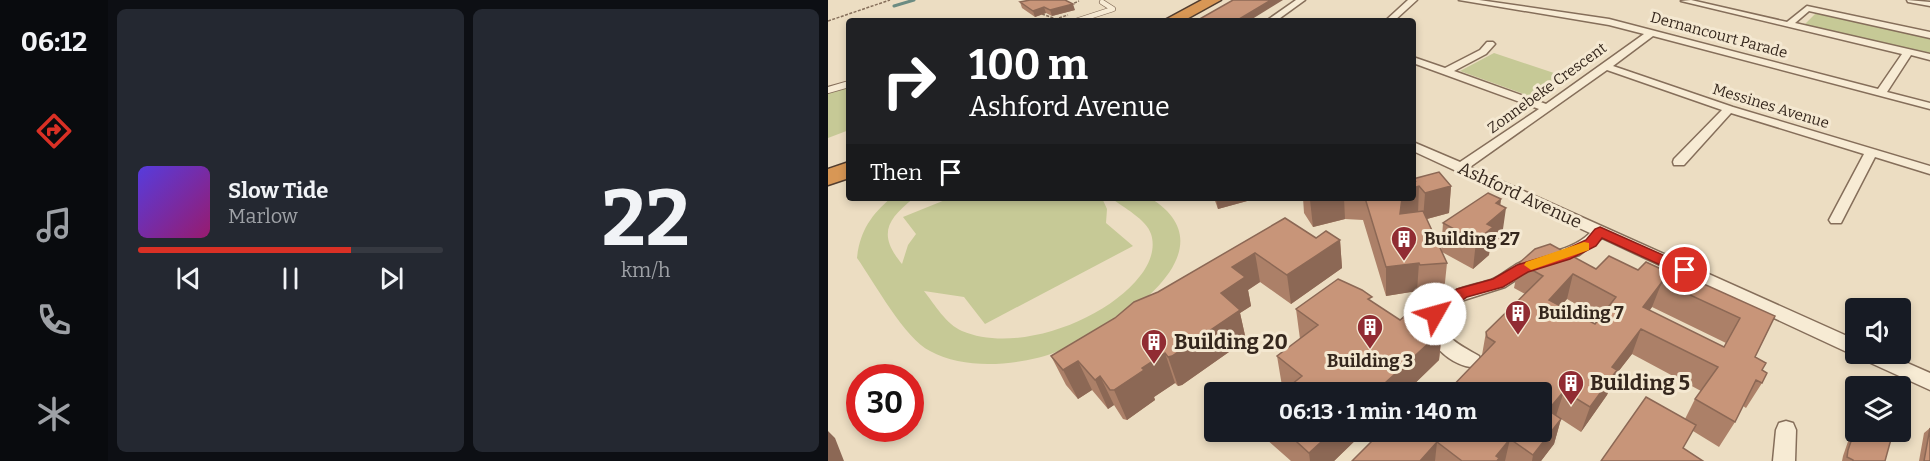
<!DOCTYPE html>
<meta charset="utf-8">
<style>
:root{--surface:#171b24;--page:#242831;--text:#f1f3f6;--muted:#9ea1a6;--line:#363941;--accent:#d93025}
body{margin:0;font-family:Bitter,serif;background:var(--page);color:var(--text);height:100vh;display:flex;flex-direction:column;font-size:22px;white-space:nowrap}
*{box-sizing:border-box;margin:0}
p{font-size:20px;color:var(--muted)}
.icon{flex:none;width:33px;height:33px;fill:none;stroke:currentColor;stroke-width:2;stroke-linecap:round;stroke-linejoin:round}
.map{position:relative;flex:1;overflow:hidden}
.drawer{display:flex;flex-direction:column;gap:9px;padding:9px;background:#0d0f14;width:720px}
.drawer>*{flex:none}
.top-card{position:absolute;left:18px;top:18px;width:570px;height:183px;border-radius:6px;box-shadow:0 3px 9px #0003;background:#202124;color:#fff;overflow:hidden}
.buttons{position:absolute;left:1017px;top:298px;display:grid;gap:12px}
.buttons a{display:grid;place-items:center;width:66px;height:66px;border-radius:6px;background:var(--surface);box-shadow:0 3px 9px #0003;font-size:30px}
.speed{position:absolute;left:18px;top:364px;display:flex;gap:12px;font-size:30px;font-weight:700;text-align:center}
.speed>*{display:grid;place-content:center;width:78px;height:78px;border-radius:50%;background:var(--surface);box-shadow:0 3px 9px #0003;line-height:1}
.speed .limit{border:9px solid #d22;background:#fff;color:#111}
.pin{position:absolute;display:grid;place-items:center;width:51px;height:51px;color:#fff;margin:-26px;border:3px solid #fff;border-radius:50%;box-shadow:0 2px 6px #0007}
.me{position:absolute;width:66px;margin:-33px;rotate:52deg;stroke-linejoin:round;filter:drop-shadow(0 0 4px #0008)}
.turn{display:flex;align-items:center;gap:21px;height:126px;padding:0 24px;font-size:27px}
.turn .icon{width:78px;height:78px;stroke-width:2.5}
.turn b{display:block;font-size:42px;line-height:51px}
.then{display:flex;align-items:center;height:57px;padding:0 24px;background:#0003;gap:12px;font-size:22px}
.drawer .card{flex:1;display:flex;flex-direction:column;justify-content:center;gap:9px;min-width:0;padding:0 21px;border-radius:9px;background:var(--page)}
.drawer .dial{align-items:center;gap:0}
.dial b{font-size:78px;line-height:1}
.song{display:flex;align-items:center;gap:18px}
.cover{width:72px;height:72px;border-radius:9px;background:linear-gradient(135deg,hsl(250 70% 55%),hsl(320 70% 35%))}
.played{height:6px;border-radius:3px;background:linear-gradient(90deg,var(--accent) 70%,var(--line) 70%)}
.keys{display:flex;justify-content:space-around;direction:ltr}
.drawer .tiles{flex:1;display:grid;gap:9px;grid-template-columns:repeat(2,1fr)}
.trip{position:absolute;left:376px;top:382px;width:348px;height:60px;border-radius:6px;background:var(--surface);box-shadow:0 3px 9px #0003;font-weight:700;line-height:60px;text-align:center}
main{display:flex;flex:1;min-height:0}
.tabs{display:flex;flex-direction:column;width:108px;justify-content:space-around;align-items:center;background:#090b0e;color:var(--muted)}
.tabs .icon{width:42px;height:42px}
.tabs .selected{color:var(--accent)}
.tabs b{font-size:27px;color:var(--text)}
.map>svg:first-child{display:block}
.green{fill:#c6c996}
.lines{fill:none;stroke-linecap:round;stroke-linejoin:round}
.stream{stroke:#6c8c82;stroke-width:3}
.service-far1-casing{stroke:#856e5a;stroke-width:6}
.service-casing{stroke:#856e5a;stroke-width:8}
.minor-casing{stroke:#856e5a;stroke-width:3}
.motorway-casing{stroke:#523d2e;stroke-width:3}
.path{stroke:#856e5a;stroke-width:1.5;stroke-dasharray:3 1.5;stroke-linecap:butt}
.service-far1{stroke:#f7ebd4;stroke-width:4.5}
.service{stroke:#f7ebd4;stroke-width:6}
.minor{fill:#f7ebd4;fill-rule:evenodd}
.motorway{fill:#d89755;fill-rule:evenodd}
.wall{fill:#ac8068;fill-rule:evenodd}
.shaded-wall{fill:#8c6855}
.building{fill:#c89579;stroke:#8c6855;stroke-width:1.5;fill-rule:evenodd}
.route{fill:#d93025;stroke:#8d1f18;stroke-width:1.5}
.slow{fill:#f59e0b}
.labels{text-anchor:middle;stroke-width:6;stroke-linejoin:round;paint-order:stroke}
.far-street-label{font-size:15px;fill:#35271d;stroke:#f4e8d1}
.street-label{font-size:18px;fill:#35271d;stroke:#f4e8d1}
.poi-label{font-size:18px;font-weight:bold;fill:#35271d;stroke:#f4e8d1;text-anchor:start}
.near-poi-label{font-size:21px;font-weight:bold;fill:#35271d;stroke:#f4e8d1;text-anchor:start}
</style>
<main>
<nav class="tabs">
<b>06:12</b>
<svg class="icon selected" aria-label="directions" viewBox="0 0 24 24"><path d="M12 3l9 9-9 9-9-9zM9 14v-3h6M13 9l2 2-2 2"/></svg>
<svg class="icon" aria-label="music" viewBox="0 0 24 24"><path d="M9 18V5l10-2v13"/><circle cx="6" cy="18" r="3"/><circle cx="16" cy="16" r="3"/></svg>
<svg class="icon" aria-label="phone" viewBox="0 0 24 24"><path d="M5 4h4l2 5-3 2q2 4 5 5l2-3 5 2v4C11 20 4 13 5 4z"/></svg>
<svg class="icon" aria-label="climate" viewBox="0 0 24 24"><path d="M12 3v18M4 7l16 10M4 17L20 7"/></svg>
</nav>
<section class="drawer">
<div class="tiles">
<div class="card">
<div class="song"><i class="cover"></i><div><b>Slow Tide</b><p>Marlow</p></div></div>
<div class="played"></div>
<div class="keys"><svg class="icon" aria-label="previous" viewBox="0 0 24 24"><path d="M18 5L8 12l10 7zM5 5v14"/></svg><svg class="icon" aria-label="pause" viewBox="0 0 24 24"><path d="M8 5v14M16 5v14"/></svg><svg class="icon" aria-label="next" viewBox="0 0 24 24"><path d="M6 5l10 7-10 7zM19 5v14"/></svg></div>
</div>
<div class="card dial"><b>22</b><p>km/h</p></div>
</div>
</section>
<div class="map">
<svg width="1102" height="461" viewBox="0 0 1102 461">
<rect width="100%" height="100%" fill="#ecddc2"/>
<path class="green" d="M988 13 1102 38V55L975 26Z
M666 53 738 77 707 98 632 71Z
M21 87V130L0 138V92Z
M63 198H86C58 220 50 235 74 264L80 245 88 234 75 217 122 198H274L279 209 278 223 305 246 157 324 136 297 96 291C107 305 118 324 134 331 188 354 277 321 312 276 321 265 328 249 323 234 319 220 295 207 283 198 295 198 308 196 320 198 328 200 339 210 344 217 387 275 252 349 209 358 175 366 133 368 102 351 77 339 46 282 29 258 32 231 43 215 63 198Z"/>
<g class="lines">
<path class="stream" d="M66 6 86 0"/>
<g class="service-far1-casing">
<path id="service-far1" d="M248 21 285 9 274 2"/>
</g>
<g class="service-casing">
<path id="service" d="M0 90 21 84"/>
</g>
<g class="minor-casing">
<path id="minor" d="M468 0H477L448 21H438Z
M580 0H589L566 21H557Z
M631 0H651L781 19 1050 89 1074 54 853 1 863 0 959 22 979 6 1102 32V38L981 11 967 23 1102 54V60L1083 55 1059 92 1102 103V109L825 36 785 66 905 107 1102 166V174L1047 157 1013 223H1003L1001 220 1036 154 903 113 856 165H846L845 162 846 159 894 110 779 70 642 167 1028 340V354H1059L1102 373V390L1034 359 1032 354 1021 353 774 238 751 255 700 272 677 287 636 300 618 312C603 333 636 347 651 356L653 361 651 366C629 374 580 332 604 305 619 289 644 286 663 280 673 276 681 268 691 263 715 252 743 252 762 233L585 151V142L632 162 711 109 585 63V57L617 68 652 50 659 42H665L667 44 658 54 626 71 718 104 816 34 781 25Z
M1079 0 1102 2V6L1080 2Z
M958 421 965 423 968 430 967 461H945L948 430 951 423Z"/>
</g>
<g class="motorway-casing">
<path id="motorway" d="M374 0H393L355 21H335Z
M21 162V178L0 185V169Z"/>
</g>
<path class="path" d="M242 5 251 1
M214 14 228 19 240 15
M0 21 62 0"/>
<use href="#service-far1" class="service-far1"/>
<use href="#service" class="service"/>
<use href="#minor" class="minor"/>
<use href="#motorway" class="motorway"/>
</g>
<path class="wall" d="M192 2 247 10 224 16 218 13 207 17 194 8Z
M585 179 623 186 621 213 599 219 613 251 615 223 673 199 672 205 674 236 662 246 661 255 645 269 614 252 619 263 616 292 590 294 589 291 558 296 535 220 517 219 485 227 476 213 475 198H585Z
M386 198H430L390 209Z
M457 218 488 238 512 240 514 268 463 304 432 282 420 290 423 306 412 313 418 340 354 385 350 386 347 383 326 397 327 400 299 420 295 419 286 405 280 409 264 390 250 399 238 385 223 356Z
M691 263 768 269 810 270 848 276 947 316 927 357 934 370V383L918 408 915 406 907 422 891 447 865 431 773 461 857 419 867 399 873 391 804 354 786 377 779 395 753 432 733 419 726 444 713 461H524L553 432H714L654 355 658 332 697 294 686 288ZM739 299 772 318 767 324 733 306ZM824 307 898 343 896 347 821 311Z
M544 302 572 320 614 331 611 360 577 393H453L458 389 454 386 449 356 472 339 468 309Z
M1028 418V432L1057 461H1014L1015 456Z
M1102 428V461H1091L1096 433Z
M437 432H536L506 461H463L438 439Z"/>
<path class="shaded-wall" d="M443 0H455L421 21H408Z
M245 4 247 10 224 16 222 10Z
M216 7 218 13 207 17 205 11Z
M591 186 590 214H572L574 198H585V188Z
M623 186 621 213 595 220 597 193Z
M388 198H430L390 209Z
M489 198H516L517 219 485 227 482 200Z
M673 199 671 214 678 208 674 236 662 246 661 255 645 269 648 241 659 224 668 203Z
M512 240 514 268 463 304 459 275Z
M427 253 432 282 420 290 423 306 412 313 418 340 354 385 350 386 340 357 393 293 404 267Z
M591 263 589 291 558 296V267Z
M745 274 739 299 715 325 721 300Z
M834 282 824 307 805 333 815 307Z
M813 329 804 354 786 377 779 395 753 432 762 407 784 367Z
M614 331 611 360 577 393H546Z
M337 353 347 383 326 397 327 400 299 420 286 390 314 368Z
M250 361 264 390 250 399 235 370Z
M272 376 286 405 280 409 267 380Z
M736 391 728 416 720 410Z
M733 419 726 444 713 461H704L705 455Z
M0 431 7 438 16 461H0Z
M504 432H536L506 461H482L481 453Z
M682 439 677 461H667L668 456Z
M609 442 607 461H592Z"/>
<path class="building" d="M202 0H237L245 4 222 10 216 7 205 11 192 2Z
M405 0H443L408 21H368Z
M611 172 623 186 597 193 591 186 585 188V181H587L585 179Z
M660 193 673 199 668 203 678 208 659 224 665 227 648 241 615 223Z
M537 198H574L572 214 595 211 619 263 592 265 591 263 558 267Z
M457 218 488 238 498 231 512 240 459 275 427 253 404 267 417 277 393 293 412 310 344 356 340 357 337 353 314 368 316 370 286 390H282L272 376 267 380 250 361 235 370 223 356 287 318 306 302 330 292Z
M722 244 768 269 781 256 810 270 818 262 848 276 850 273 858 276 947 316 927 357 938 363 934 370 939 373 934 383 928 380 907 422 867 399 890 367 813 329 784 367 789 370 762 407 736 391 720 410 733 419 705 455 682 439 668 456 671 458 669 461H634L609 442 592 461H524L553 432H714V393H618L667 342 659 337 658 332 715 276 691 263 707 249ZM745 274 788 297 767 324 721 300ZM834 282 912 318 896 347 815 307Z
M510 279 534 290 544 297 540 299 572 320 583 311 614 331 546 393H453L474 376 449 356 490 325 468 309Z
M818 397 868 425 855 448 875 461H773Z
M1028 427V432H1065L1057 461H1025V460L1019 457 1020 450Z
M1102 428V461H1096Z
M458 432H504L481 453Z"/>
<path class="route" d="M772 227 862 267 865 270 862 274H852L774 238 768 246 742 259 700 272 675 287 639 297 607 320 599 314 629 289 665 279 689 265 732 252 758 240 767 229Z"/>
<path class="slow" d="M756 242 761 243V250L703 270 696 265 698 262Z"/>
<defs>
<g id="building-pin" transform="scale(1.35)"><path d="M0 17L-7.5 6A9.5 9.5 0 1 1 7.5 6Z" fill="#912c33" stroke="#f4e8d1"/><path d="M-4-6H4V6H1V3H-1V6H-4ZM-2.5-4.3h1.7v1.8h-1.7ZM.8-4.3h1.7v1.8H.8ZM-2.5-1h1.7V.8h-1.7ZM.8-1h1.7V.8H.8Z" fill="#fff"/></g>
</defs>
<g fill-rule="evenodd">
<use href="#building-pin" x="576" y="239"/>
<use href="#building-pin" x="690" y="313"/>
<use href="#building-pin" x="542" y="327"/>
<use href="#building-pin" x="326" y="342"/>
<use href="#building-pin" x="743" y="383"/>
</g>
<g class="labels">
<g class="far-street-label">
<text transform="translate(891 35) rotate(15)" y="5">Dernancourt Parade</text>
<text transform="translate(719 88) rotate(-36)" y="5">Zonnebeke Crescent</text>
<text transform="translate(943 106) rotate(17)" y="5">Messines Avenue</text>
</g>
<g class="street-label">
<text transform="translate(692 195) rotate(25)" y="6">Ashford Avenue</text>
</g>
<g class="poi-label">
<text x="596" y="245">Building 27</text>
<text x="710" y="319">Building 7</text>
<text x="542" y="367" text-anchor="middle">Building 3</text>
</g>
<g class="near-poi-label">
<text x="346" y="349">Building 20</text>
<text x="762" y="390">Building 5</text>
</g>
</g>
</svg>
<div class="buttons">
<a><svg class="icon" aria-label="sound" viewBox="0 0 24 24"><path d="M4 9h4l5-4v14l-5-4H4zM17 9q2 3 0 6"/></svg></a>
<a><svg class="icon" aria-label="layers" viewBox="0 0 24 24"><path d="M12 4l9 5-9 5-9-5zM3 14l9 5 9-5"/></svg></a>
</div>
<div class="speed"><div class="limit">30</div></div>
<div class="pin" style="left:857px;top:270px;background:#d93025"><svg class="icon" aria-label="arrive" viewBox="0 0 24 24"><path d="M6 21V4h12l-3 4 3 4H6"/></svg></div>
<svg class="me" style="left:607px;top:314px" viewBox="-20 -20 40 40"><circle r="19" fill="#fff"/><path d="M0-13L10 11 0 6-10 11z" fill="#d93025"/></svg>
<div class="trip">06:13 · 1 min · 140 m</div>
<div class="top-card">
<div class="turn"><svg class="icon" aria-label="right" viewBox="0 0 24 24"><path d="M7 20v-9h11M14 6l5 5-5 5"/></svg><div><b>100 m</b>Ashford Avenue</div></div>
<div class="then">Then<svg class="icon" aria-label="arrive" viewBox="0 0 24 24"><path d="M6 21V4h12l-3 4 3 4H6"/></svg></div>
</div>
</div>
</main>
